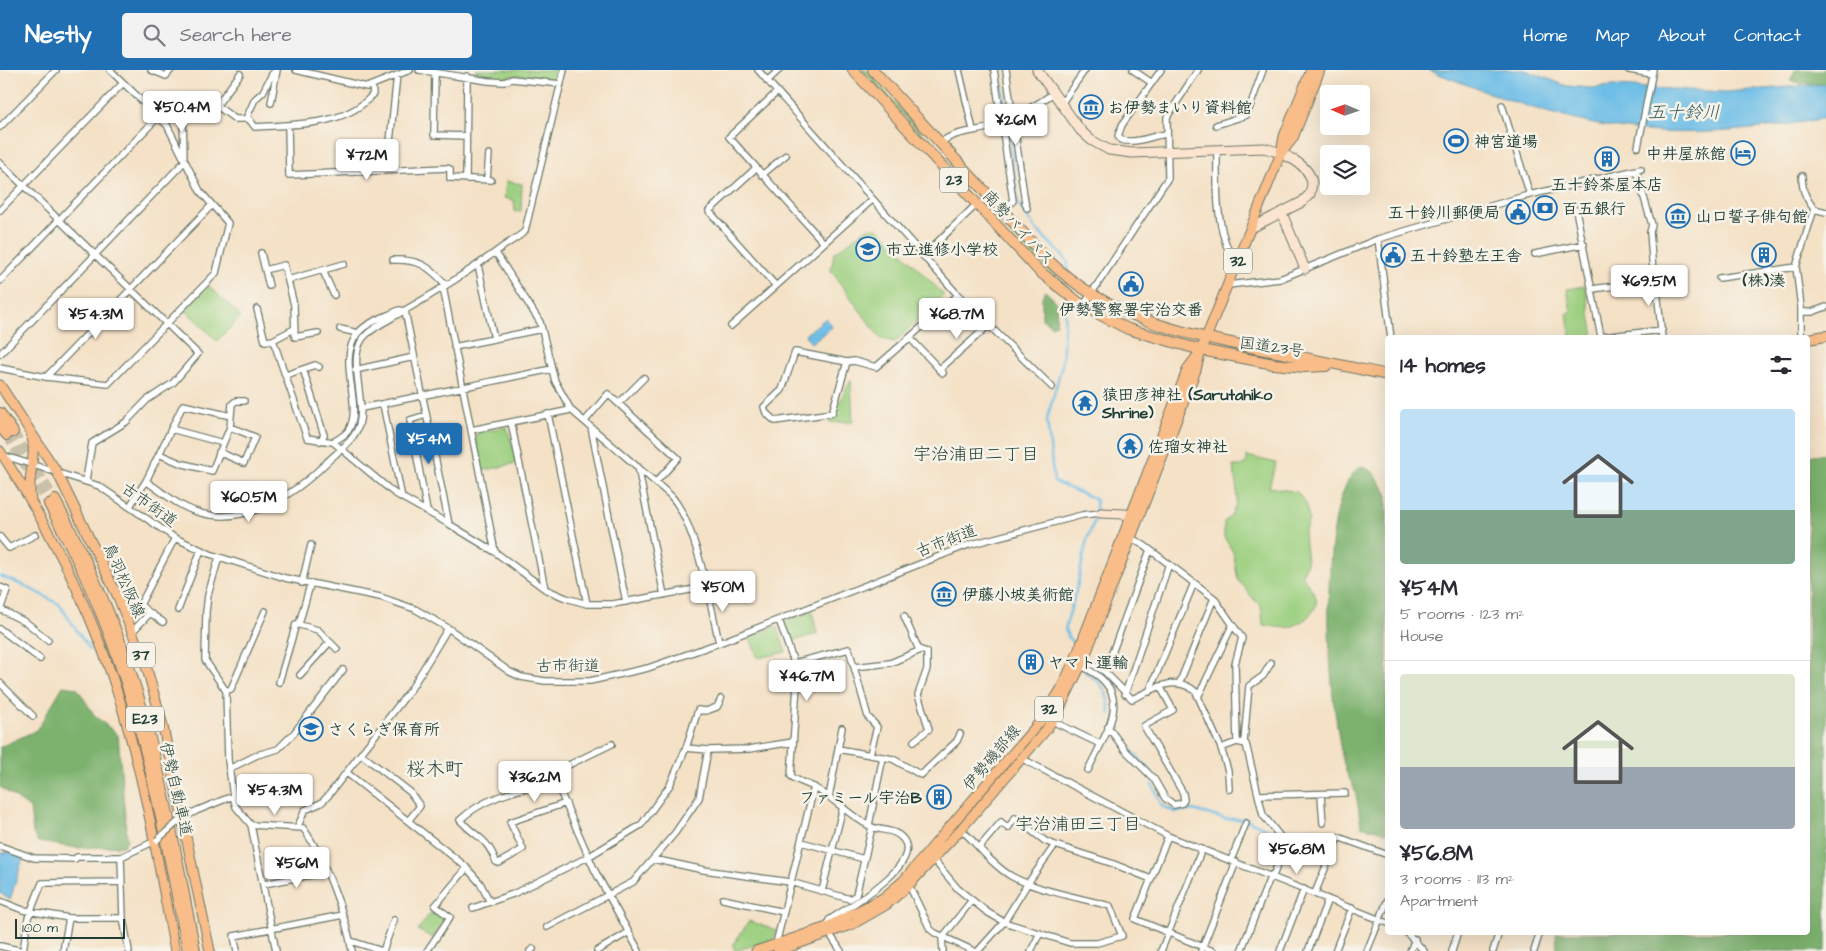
<!DOCTYPE html>
<html lang="en">
<head>
<meta charset="utf-8">
<style>
	body { margin:0; font-family:"Architects Daughter","Klee One",sans-serif; background:#f2f2f3; color:#2b2b33; height:100vh; display:flex; flex-direction:column; font-size:19px; white-space:nowrap }
	* { box-sizing:border-box; margin:0 }
	p { font-size:16px; color:#7c7c81 }
	.icon { flex:none; width:28px; height:28px; fill:none; stroke:currentColor; stroke-width:2; stroke-linecap:round; stroke-linejoin:round }
	.map { position:relative; flex:1; overflow:hidden }
	.drawer { position:absolute; left:1385px; top:265px; width:425px; height:600px; display:flex; flex-direction:column; background:#fff; border-radius:5px; box-shadow:0 5px 20px #0002 }
	.drawer>* { flex:none }
	.needle { width:32px; rotate:272deg }
	.tools { position:absolute; left:1320px; top:15px; display:grid; gap:10px }
	.tools a { display:grid; place-items:center; width:50px; height:50px; border-radius:5px; background:#fff; box-shadow:0 5px 20px #0002; font-size:25px }
	.scale { position:absolute; left:15px; bottom:12px; width:110px; box-sizing:border-box; padding-left:5px; border:2px solid #1f3d34; border-top:0; font-size:14px; line-height:18px; white-space:nowrap; color:#1f3d34; -webkit-text-stroke:4px #f7f3e8; paint-order:stroke }
	.price { position:absolute; translate:-50% -42px; padding:0 11px; border-radius:5px; background:#fff; color:#222; font-size:16px; line-height:32px; filter:drop-shadow(0 1px 2px #0008) }
	.price::after { content:''; position:absolute; left:50%; top:30px; width:15px; height:11px; margin-left:-8px; background:inherit; clip-path:polygon(0 0,100% 0,50% 100%) }
	.price.current { background:#1f6fb2; color:#fff }
	ul { padding:0; list-style:none }
	li { display:grid; align-content:center; gap:10px; height:265px; padding:0 15px }
	li+li { border-top:1px solid #e1e1e2 }
	li span { display:grid; place-items:center; height:155px; border-radius:5px; color:#555 }
	li>.icon { margin-inline-start:auto }
	span .icon { width:90px; height:90px; fill:#fffc; stroke-width:1 }
	li b { font-size:21px }
	h2 { display:flex; justify-content:space-between; align-items:center; height:60px; padding:0 15px; font-size:21px }
	header { display:flex; align-items:center; gap:30px; box-sizing:border-box; height:70px; padding:0 25px; background:#1f6fb2; color:#fff }
	header strong { font-size:24px }
	nav { display:flex; gap:28px; margin-inline-start:auto; font-size:18px }
	.search { width:350px; height:45px; background:#f2f2f3; display:flex; align-items:center; gap:12px; box-sizing:border-box; padding:0 18px; border-radius:5px; color:#7c7c81; font-size:19px }
	.map>svg:first-child { display:block }
	.green { fill:#9cd080; stroke:#5e865a }
	.forest { fill:#7db26e; stroke:#4e7851 }
	.water { fill:#6cbde7; stroke:#467d8e }
	.lines { fill:none; stroke-linecap:round; stroke-linejoin:round }
	.stream { stroke:#6cbde7; stroke-width:2.5 }
	.highway-tunnel { stroke:#c9c0a9; stroke-width:10; stroke-dasharray:10 5; stroke-linecap:butt }
	.street-casing { stroke:#6a7667; stroke-width:8 }
	.secondary-casing { stroke:#6a7667; stroke-width:11 }
	.primary-casing { stroke:#6a7667; stroke-width:11 }
	.highway-casing { stroke:#6a7667; stroke-width:12 }
	.street { stroke:#fff; stroke-width:5.5 }
	.secondary { stroke:#fce5d0; stroke-width:9 }
	.primary { stroke:#f8bd89; stroke-width:9 }
	.highway { stroke:#f8bd89; stroke-width:10 }
	.street-bridge-casing { stroke:#6a7667; stroke-width:8; stroke-linecap:butt }
	.street-bridge { stroke:#fff; stroke-width:5.5 }
	.labels { text-anchor:middle; stroke-width:5; stroke-linejoin:round; paint-order:stroke }
	.shield { fill:#f7f3e8; stroke:#60746a; stroke-width:1 }
	.shield-label { font-size:15px; font-weight:bold; fill:#1f3d34 }
	.poi-label { font-size:16px; font-weight:bold; fill:#1f3d34; stroke:#f7f3e8; text-anchor:start }
	.street-label { font-size:16px; fill:#1f3d34; stroke:#f7f3e8 }
	.water-label { font-size:18px; font-style:italic; fill:#325d61; stroke:#f7f3e8 }
	.neighbourhood-label { font-size:18px; fill:#1f3d34; stroke:#f7f3e8 }
	.quarter-label { font-size:19px; fill:#1f3d34; stroke:#f7f3e8 }
</style>
</head>
<body>
<header>
<strong>Nestly</strong>
<div class="search"><svg class="icon" aria-label="search" viewBox="0 0 24 24"><circle cx="10" cy="10" r="6"/><path d="M15 15l6 6"/></svg>Search here</div>
<nav><a>Home</a><a>Map</a><a>About</a><a>Contact</a></nav>
</header>
<div class="map">
<svg width="1826" height="881" viewBox="0 0 1826 881">
	<rect width="100%" height="100%" fill="#f7f3e8"/>
	<filter id="ink" filterUnits="userSpaceOnUse"><feTurbulence type="fractalNoise" baseFrequency=".02" numOctaves="2"/><feDisplacementMap in="SourceGraphic" scale="10" xChannelSelector="R" yChannelSelector="G"/><feConvolveMatrix kernelMatrix="1 2 1 2 8 2 1 2 1" color-interpolation-filters="sRGB"/></filter>
	<filter id="wash" filterUnits="userSpaceOnUse"><feTurbulence type="fractalNoise" baseFrequency=".0096" numOctaves="4" result="noise"/><feDisplacementMap in="SourceGraphic" scale="20" xChannelSelector="R" yChannelSelector="G"/><feGaussianBlur stdDeviation="1.12" result="paint"/><feColorMatrix in="noise" values="0 0 0 0 0 0 0 0 0 0 0 0 0 0 0 0 0 1.4 0 .05"/><feComposite in="paint" operator="in"/></filter>
	<g filter="url(#wash)">
		<rect width="100%" height="100%" fill="#f4e1c6"/>
		<!-- green -->
		<path class="green" d="M476,0H562L557,11L534,6H511L504,9L477,5Z
			M862,0H866L927,69H925Z
			M942,86H944L1046,196L1074,222L1045,199L1024,178Z
			M506,111L522,114L521,141L515,142L514,130L504,128Z
			M878,158L944,225L895,272L881,269L831,201L834,183L866,159Z
			M209,216L241,247L217,271L185,240Z
			M1585,216L1594,267H1571L1567,243L1571,242L1567,219Z
			M851,310L853,352H829Z
			M507,357L517,393L482,401L475,366L478,362Z
			M1247,386L1276,393L1269,417L1297,422L1306,434L1309,449L1304,463L1307,493L1302,504C1305,513 1313,518 1316,528C1319,542 1302,553 1290,557C1282,559 1271,556 1263,555L1261,535C1250,529 1248,518 1238,511L1233,482L1224,467V452C1242,437 1237,417 1233,396H1241L1247,392Z
			M812,541L817,564L789,572L784,553Z
			M777,556L786,582L758,588L749,566Z
			M436,841L444,846L445,850L433,868L418,860L431,842Z
			M749,851L776,860L774,869L735,881L733,875Z"/>
		<!-- forest -->
		<path class="forest" d="M1795,0H1826V14L1820,16L1790,11Z
			M1045,221L1057,232L1056,254L1052,256L1042,249V227Z
			M1826,383V881H1557L1556,863L1808,862V386Z
			M1362,396L1374,403L1387,423V763L1361,756C1359,744 1358,730 1354,718C1352,712 1348,707 1346,701C1340,683 1338,660 1335,641C1328,596 1318,419 1362,396Z
			M63,616L77,618L95,646L118,665L127,770L123,776L77,778L38,772L33,763L30,738L0,717V677L37,660Z"/>
		<!-- water -->
		<path class="water" d="M1428,0H1525L1567,16L1591,18L1614,16L1725,22L1826,14V48C1741,64 1650,71 1565,47C1518,35 1473,17 1428,0Z
			M826,248L832,257L811,273L805,265Z
			M6,781L23,788L10,830L0,823V782L5,784Z"/>
		<g class="lines">
			<!-- stream -->
			<path class="stream" d="M1000,0L1018,134L1035,158L1065,188L1068,192L1067,203
				M1066,226L1062,295L1047,349L1054,412L1093,428L1096,431V447L1087,469L1077,517L1065,559L1068,567L1075,575
				M0,506L23,515L59,534L90,580
				M1085,602C1105,615 1108,622 1110,645
				M1115,656L1131,680L1152,702
				M1152,714L1162,736L1175,742L1193,740L1225,749H1244L1266,758
				M1288,768C1302,775 1317,772 1331,770"/>
		</g>
	</g>
	<g filter="url(#ink)">
		<g class="lines">
			<!-- highway-tunnel -->
			<path class="highway-tunnel" d="M13,362L55,430
				M7,365L49,434"/>
			<!-- street casing -->
			<g class="street-casing">
				<path id="street" d="M151,0L166,6L171,0
					M296,0L367,17L410,0
					M419,0L488,11L504,12L512,9L561,14
					M758,0L958,225L1052,317
					M959,0L973,60
					M994,0L1013,131L1002,140
					M1006,0L1025,132L1027,138
					M1133,0L1152,13
					M1161,0L1122,55L1118,66L1121,70C1136,74 1151,66 1166,64
					M1629,0L1652,4
					M435,2L434,65L466,66
					M767,11L779,0
					M777,22L729,67L824,173
					M271,33L277,0
					M1061,34L1085,0
					M217,35L240,4
					M1502,35L1530,125
					M246,49L255,29L263,22L272,4L277,0
					M1216,55L1247,45L1263,0
					M288,56L289,105L447,98L450,99V108L491,110
					M0,57L56,0
					M940,73C957,59 980,63 999,54C1012,48 1043,32 1053,23
					M1638,77L1653,0
					M1217,79C1217,113 1215,152 1230,184L1239,188
					M0,93L198,284L173,313L147,330L126,352L92,373L86,410
					M756,98L709,141L776,216L872,130
					M387,100L397,5
					M1636,100L1652,155L1650,162L1654,216L1657,220L1662,268
					M762,105L786,85
					M1802,106C1802,121 1806,128 1814,139L1826,142
					M466,109L467,6
					M487,109L489,84
					M0,140L123,13
					M1576,140L1601,267L1662,260
					M1378,169L1391,268
					M261,183L269,216
					M496,183L540,252L555,311L571,340L669,424C695,448 711,536 719,573
					M1535,184L1584,174
					M923,186L977,134
					M393,190C419,189 429,196 446,215
					M478,195L494,269
					M265,200L284,195L294,235L295,267L318,263
					M323,201L334,225
					M1719,208L1796,197
					M288,210L344,194
					M0,211L159,46
					M1228,215L1280,209L1378,169L1525,126L1641,99
					M443,217L495,482
					M1592,219L1654,211
					M1083,236L1168,108L1167,47L1198,0
					M257,239L265,271L273,270L294,259
					M1801,242H1812L1826,237
					M731,256L776,216
					M340,259L358,263
					M910,268L943,303
					M1801,268V237L1796,197L1814,139
					M273,270L307,368L333,372L394,423L449,454L495,482L545,519L566,528L587,534H613L706,517
					M454,277L542,259
					M795,282L847,292L832,343L775,351L766,343L764,337L782,320Z
					M0,284L184,92L183,43L202,25L235,49H249L255,57C293,54 346,57 373,24L372,16
					M847,292L854,291L876,297L958,225
					M0,298L46,307L108,314L216,203L228,153L200,121L167,55L110,0
					M303,299L324,365L320,371
					M355,300L414,287
					M939,300L989,255
					M286,305L315,295L319,297
					M46,307L212,135
					M619,333L644,308
					M383,334L402,428
					M362,338L552,299
					M548,344L587,534
					M426,345L410,350L427,441
					M585,351L608,324L678,388L656,412
					M511,352L545,519
					M591,357L626,532
					M171,359L223,373
					M471,360L571,340
					M333,372C338,369 344,366 348,361C365,336 335,291 358,263C367,252 387,246 399,240L405,241L449,454
					M219,382L244,393L255,367L230,357
					M159,384L180,393L212,401L230,357L232,334L236,331H244
					M2,385L99,416L175,468L210,484L285,508L380,527L415,539L448,558L510,602L521,607L545,611H590L648,598L719,573L968,475L1082,445L1101,443
					M638,397L664,525
					M146,411C162,422 178,436 197,442C244,457 293,426 325,394C337,382 354,371 359,355C367,329 344,283 367,264C377,255 391,249 402,242C437,222 471,200 504,176C511,171 519,167 525,161L564,0
					M130,436L146,411L183,335L231,346
					M0,467L9,478L35,465
					M1131,468L1145,476L1214,528L1242,568L1235,594L1237,672
					M219,487L208,525L206,542L205,590L226,621L228,690L233,726L236,737L251,755L276,881
					M302,513L311,475
					M0,517L7,520L0,540
					M0,539L27,553L48,570
					M178,540L201,480
					M150,543L163,552
					M904,546L919,580
					M779,550L794,593L797,615L791,706C798,712 807,713 815,718C833,727 854,750 872,757C882,761 895,759 903,769C924,795 845,839 829,850L827,857
					M299,554L310,515
					M0,559L40,589
					M132,562L150,543L140,535L175,468
					M1084,589L1105,602L1132,629C1153,620 1176,603 1196,622L1221,678L1237,672L1246,674L1263,745L1286,774L1273,806
					M794,593L849,579L854,597L890,593L921,580L927,582V599L918,625L929,659L914,671
					M1081,596C1138,621 1107,660 1088,700
					M854,597L868,647
					M1105,602L1150,480
					M300,605L330,572
					M279,612L296,554L318,560L337,579
					M0,613L33,646
					M1179,614L1214,528
					M226,621L231,619L265,541
					M1149,622L1194,513
					M1125,624L1169,494
					M1198,627L1233,554
					M870,649L877,657L870,684
					M1052,651L1100,674
					M1108,657L1125,680L1154,709L1165,728L1174,735L1182,733L1184,730L1183,723L1144,656L1173,640L1160,616
					M1244,672L1249,616L1263,606L1271,593
					M612,674L552,703L595,801L639,881
					M686,678L698,640L706,641L717,637L721,629
					M1221,678L1228,701L1229,719
					M838,679L842,658
					M361,684L410,722L420,736L408,751L465,796L480,813L490,832L513,824L588,787L641,755L670,715L686,678L708,680L749,679L793,672
					M1021,688L1168,766L1388,853
					M229,699L257,685L278,679L294,663L343,600
					M347,703L408,751
					M555,710C523,719 485,726 460,750C476,768 487,767 496,792L499,793L523,779L510,752L566,733
					M1259,725L1345,723
					M1321,725L1323,753
					M829,727L838,679L893,689L921,705L957,671L960,664
					M180,750L196,741L233,726
					M251,755L303,758C324,787 346,846 352,881
					M869,755L883,687
					M298,756L305,740L321,733L328,726L411,619L448,558
					M1168,766L1135,849L1213,881
					M801,772L864,789
					M0,776L34,788L75,789L77,787H121L155,771
					M979,778L1001,752L1008,758L1015,748L1045,771L1055,775L1111,793L1151,809
					M121,787L123,848L129,881
					M653,789L704,800L790,812L850,829L856,825L872,757
					M933,789L958,819L987,842L1004,852L1070,873H1097L1122,866L1110,836C1082,828 1035,820 1011,806C991,794 977,774 961,759
					M1231,790L1246,753
					M264,814L326,802
					M909,815L930,859L935,863L974,881
					M822,821L843,737
					M1315,823L1338,767L1388,785
					M723,829L784,842
					M0,831L23,840L69,848L63,881
					M473,838L490,832
					M69,848H123
					M547,857L633,812L675,763L699,728L708,680
					M1406,862L1424,881
					M829,863L841,881
					M351,871L382,881
					M776,874L814,717
					M0,876L23,881
					M23,881L28,848L42,813L121,812
					M237,881L234,866L343,845
					M383,881L394,850
					M427,881L450,847L435,836L466,799
					M530,881L533,879
					M597,881L629,862
					M943,881L942,868L972,830
					M978,881L1004,852L1028,813L1055,775
					M1031,881L1040,863
					M1161,881L1202,779
					M1201,881L1236,792
					M1241,881L1271,805
					M1280,881L1304,819
					M1308,881L1328,829
					M1335,881L1352,838
					M1367,881L1388,829
					M1410,881L1415,869
					M1452,881L1458,862
					M1493,881L1499,862
					M1534,881L1540,862"/>
			</g>
			<!-- secondary casing -->
			<g class="secondary-casing">
				<path id="secondary" d="M1037,0L1081,61L1091,70L1109,80L1132,83L1264,78C1281,82 1311,94 1312,114L1310,124L1302,132L1251,158
					M1282,143L1305,199
					M1101,443L1124,444L1138,447"/>
			</g>
			<!-- primary casing -->
			<g class="primary-casing">
				<path id="primary" d="M1283,81L1293,68L1320,0
					M0,315L57,402L118,527L147,599L162,652L210,881
					M0,381C56,467 103,564 129,662C149,734 161,808 175,881
					M31,430C26,408 38,385 31,364
					M756,881L827,857L883,828L903,811L1044,647L1061,619L1076,587L1188,298L1197,286
					M778,881L853,854L886,835L909,815L961,759L1046,660L1058,642L1084,589L1196,300L1201,280L1281,83L1284,66L1311,0"/>
			</g>
			<!-- highway casing -->
			<g class="highway-casing">
				<path id="highway" d="M853,0L1039,201L1083,236L1128,259L1201,280L1274,294L1305,297L1326,296
					M873,0L1049,191C1110,249 1181,263 1260,279C1303,287 1345,296 1388,305
					M1808,269L1826,266
					M0,343L13,362
					M0,356L7,365
					M55,430C88,492 117,555 137,622C163,707 178,794 195,881
					M49,434C75,483 99,533 117,586C151,682 168,782 188,881"/>
			</g>
			<!-- street -->
			<use href="#street" class="street"/>
			<!-- secondary -->
			<use href="#secondary" class="secondary"/>
			<!-- primary -->
			<use href="#primary" class="primary"/>
			<!-- highway -->
			<use href="#highway" class="highway"/>
			<!-- street-bridge casing -->
			<g class="street-bridge-casing">
				<path id="street-bridge" d="M157,770L180,750"/>
			</g>
			<!-- street-bridge -->
			<use href="#street-bridge" class="street-bridge"/>
		</g>
	</g>
	<!-- icons -->
	<defs>
		<g id="museum-ring" transform="scale(1.25)"><circle r="9.5" fill="#f7f3e8" stroke="#1f6fb2" stroke-width="1.5"/><path d="M0-6L6-3V-2H-6V-3ZM-5-1h2V3h-2ZM-1-1h2V3h-2ZM3-1h2V3H3ZM-6 4H6V6H-6Z" fill="#1f6fb2"/></g>
		<g id="stadium-ring" transform="scale(1.25)"><circle r="9.5" fill="#f7f3e8" stroke="#1f6fb2" stroke-width="1.5"/><path d="M0-5a6.5 5 0 1 0 0 10a6.5 5 0 1 0 0-10ZM-3.5-1.8h7v3.6h-7Z" fill="#1f6fb2"/></g>
		<g id="hotel-ring" transform="scale(1.25)"><circle r="9.5" fill="#f7f3e8" stroke="#1f6fb2" stroke-width="1.5"/><path d="M-6-4.5h1.5V1H6V5H4.5V3h-9V5H-6ZM-4 0a1.8 1.8 0 1 1 3.6 0ZM.5 0V-2.5h3Q6-2.5 6 0Z" fill="#1f6fb2"/></g>
		<g id="building-ring" transform="scale(1.25)"><circle r="9.5" fill="#f7f3e8" stroke="#1f6fb2" stroke-width="1.5"/><path d="M-4-6H4V6H1V3H-1V6H-4ZM-2.5-4.3h1.7v1.8h-1.7ZM.8-4.3h1.7v1.8H.8ZM-2.5-1h1.7V.8h-1.7ZM.8-1h1.7V.8H.8Z" fill="#1f6fb2"/></g>
		<g id="bank-ring" transform="scale(1.25)"><circle r="9.5" fill="#f7f3e8" stroke="#1f6fb2" stroke-width="1.5"/><path d="M-6-4H6V4H-6ZM0-2.3a2.3 2.3 0 1 0 0 4.6a2.3 2.3 0 1 0 0-4.6Z" fill="#1f6fb2"/></g>
		<g id="civic-ring" transform="scale(1.25)"><circle r="9.5" fill="#f7f3e8" stroke="#1f6fb2" stroke-width="1.5"/><path d="M-.6-6.5H3V-4.5H.6V-3L4-1V1h2V6H-6V1h2V-1L-.6-3ZM-1.2 2.5V6h2.4V2.5Z" fill="#1f6fb2"/></g>
		<g id="school-ring" transform="scale(1.25)"><circle r="9.5" fill="#f7f3e8" stroke="#1f6fb2" stroke-width="1.5"/><path d="M0-5L7-2L0 1L-7-2ZM-4 1L0 2.5L4 1V4Q0 6-4 4Z" fill="#1f6fb2"/></g>
		<g id="temple-ring" transform="scale(1.25)"><circle r="9.5" fill="#f7f3e8" stroke="#1f6fb2" stroke-width="1.5"/><path d="M0-6L5-2H3V0L6.5 2.5H4V6H1.5V3h-3V6H-4V2.5H-6.5L-3 0V-2H-5Z" fill="#1f6fb2"/></g>
	</defs>
	<g fill-rule="evenodd">
		<use href="#museum-ring" x="1091" y="37"/>
		<use href="#stadium-ring" x="1456" y="71"/>
		<use href="#hotel-ring" x="1743" y="83"/>
		<use href="#building-ring" x="1607" y="89"/>
		<use href="#bank-ring" x="1545" y="138"/>
		<use href="#civic-ring" x="1518" y="142"/>
		<use href="#museum-ring" x="1678" y="146"/>
		<use href="#school-ring" x="868" y="179"/>
		<use href="#civic-ring" x="1393" y="185"/>
		<use href="#building-ring" x="1764" y="185"/>
		<use href="#civic-ring" x="1131" y="214"/>
		<use href="#temple-ring" x="1085" y="333"/>
		<use href="#temple-ring" x="1130" y="376"/>
		<use href="#museum-ring" x="944" y="524"/>
		<use href="#building-ring" x="1031" y="592"/>
		<use href="#school-ring" x="311" y="659"/>
		<use href="#building-ring" x="939" y="727"/>
	</g>
	<g class="labels">
		<!-- shield labels -->
		<g class="shield">
			<rect x="940" y="97.5" width="28" height="25" rx="4"/>
			<rect x="1224" y="178.5" width="28" height="25" rx="4"/>
			<rect x="127" y="572.5" width="28" height="25" rx="4"/>
			<rect x="1035" y="626.5" width="28" height="25" rx="4"/>
			<rect x="126" y="636.5" width="38" height="25" rx="4"/>
		</g>
		<g class="shield-label">
			<text x="954" y="115">23</text>
			<text x="1238" y="196">32</text>
			<text x="141" y="590">37</text>
			<text x="1049" y="644">32</text>
			<text x="145" y="654">E23</text>
		</g>
		<!-- poi labels -->
		<g class="poi-label">
			<text x="1108" y="43">お伊勢まいり資料館</text>
			<text x="1474" y="77">神宮道場</text>
			<text x="1726" y="89" text-anchor="end">中井屋旅館</text>
			<text x="1607" y="120" text-anchor="middle">五十鈴茶屋本店</text>
			<text x="1562" y="144">百五銀行</text>
			<text x="1500" y="148" text-anchor="end">五十鈴川郵便局</text>
			<text x="1696" y="152">山口誓子俳句館</text>
			<text x="886" y="185">市立進修小学校</text>
			<text x="1410" y="191">五十鈴塾左王舎</text>
			<text x="1764" y="216" text-anchor="middle">(株)湊</text>
			<text x="1131" y="245" text-anchor="middle">伊勢警察署宇治交番</text>
			<text x="1102" y="330">猿田彦神社 (Sarutahiko<tspan x="1102" dy="18">Shrine)</tspan></text>
			<text x="1148" y="382">佐瑠女神社</text>
			<text x="962" y="530">伊藤小坡美術館</text>
			<text x="1048" y="598">ヤマト運輸</text>
			<text x="328" y="665">さくらぎ保育所</text>
			<text x="922" y="733" text-anchor="end">ファミール宇治B</text>
		</g>
		<!-- street labels -->
		<g class="street-label">
			<text transform="translate(1019 157) rotate(47)" y="6">南勢バイパス</text>
			<text transform="translate(1272 276) rotate(8)" y="6">国道23号</text>
			<text transform="translate(150 434) rotate(36)" y="6">古市街道</text>
			<text transform="translate(946 470) rotate(-21)" y="6">古市街道</text>
			<text transform="translate(125 510) rotate(66)" y="6">鳥羽松阪線</text>
			<text x="568" y="601">古市街道</text>
			<text transform="translate(991 687) rotate(-50)" y="6">伊勢磯部線</text>
			<text transform="translate(177 719) rotate(77)" y="6">伊勢自動車道</text>
		</g>
		<!-- water labels -->
		<g class="water-label">
			<text x="1684" y="48">五十鈴川</text>
		</g>
		<!-- neighbourhood labels -->
		<g class="neighbourhood-label">
			<text x="976" y="390">宇治浦田二丁目</text>
			<text x="1078" y="760">宇治浦田三丁目</text>
		</g>
		<!-- quarter labels -->
		<g class="quarter-label">
			<text x="435" y="705">桜木町</text>
		</g>
	</g>
</svg>
<div class="tools">
<a><svg class="needle" viewBox="-14 -14 28 28"><path d="M0-13l5 13h-10z" fill="#e53935"/><path d="M0 13l5-13h-10z" fill="#7c7c81"/></svg></a>
<a><svg class="icon" aria-label="layers" viewBox="0 0 24 24"><path d="M12 4l9 5-9 5-9-5zM3 14l9 5 9-5"/></svg></a>
</div>
<div class="scale">100 m</div>
<b class="price" style="left:182px;top:63px">¥50.4M</b>
<b class="price" style="left:1016px;top:76px">¥26M</b>
<b class="price" style="left:367px;top:111px">¥72M</b>
<b class="price" style="left:1649px;top:237px">¥69.5M</b>
<b class="price" style="left:96px;top:270px">¥54.3M</b>
<b class="price" style="left:957px;top:270px">¥68.7M</b>
<b class="price current" style="left:429px;top:395px">¥54M</b>
<b class="price" style="left:249px;top:453px">¥60.5M</b>
<b class="price" style="left:723px;top:543px">¥50M</b>
<b class="price" style="left:807px;top:632px">¥46.7M</b>
<b class="price" style="left:535px;top:733px">¥36.2M</b>
<b class="price" style="left:275px;top:746px">¥54.3M</b>
<b class="price" style="left:1297px;top:805px">¥56.8M</b>
<b class="price" style="left:297px;top:819px">¥56M</b>
<section class="drawer">
<h2>14 homes<svg class="icon" aria-label="filters" viewBox="0 0 24 24"><path d="M4 7h16M4 17h16"/><circle cx="9" cy="7" r="2"/><circle cx="15" cy="17" r="2"/></svg></h2>
<ul>
<li><span style="background:linear-gradient(#bfe0f5 65%,#7fa58c 0)"><svg class="icon" aria-label="home" viewBox="0 0 24 24"><path d="M3 11l9-7 9 7M6 9v11h12V9"/></svg></span><div><b>¥54M</b><p>5 rooms · 123 m²</p><p>House</p></div></li>
<li><span style="background:linear-gradient(#dfe7d0 60%,#9aa5b1 0)"><svg class="icon" aria-label="home" viewBox="0 0 24 24"><path d="M3 11l9-7 9 7M6 9v11h12V9"/></svg></span><div><b>¥56.8M</b><p>3 rooms · 113 m²</p><p>Apartment</p></div></li>
</ul>
</section>
</div>
</body>
</html>
